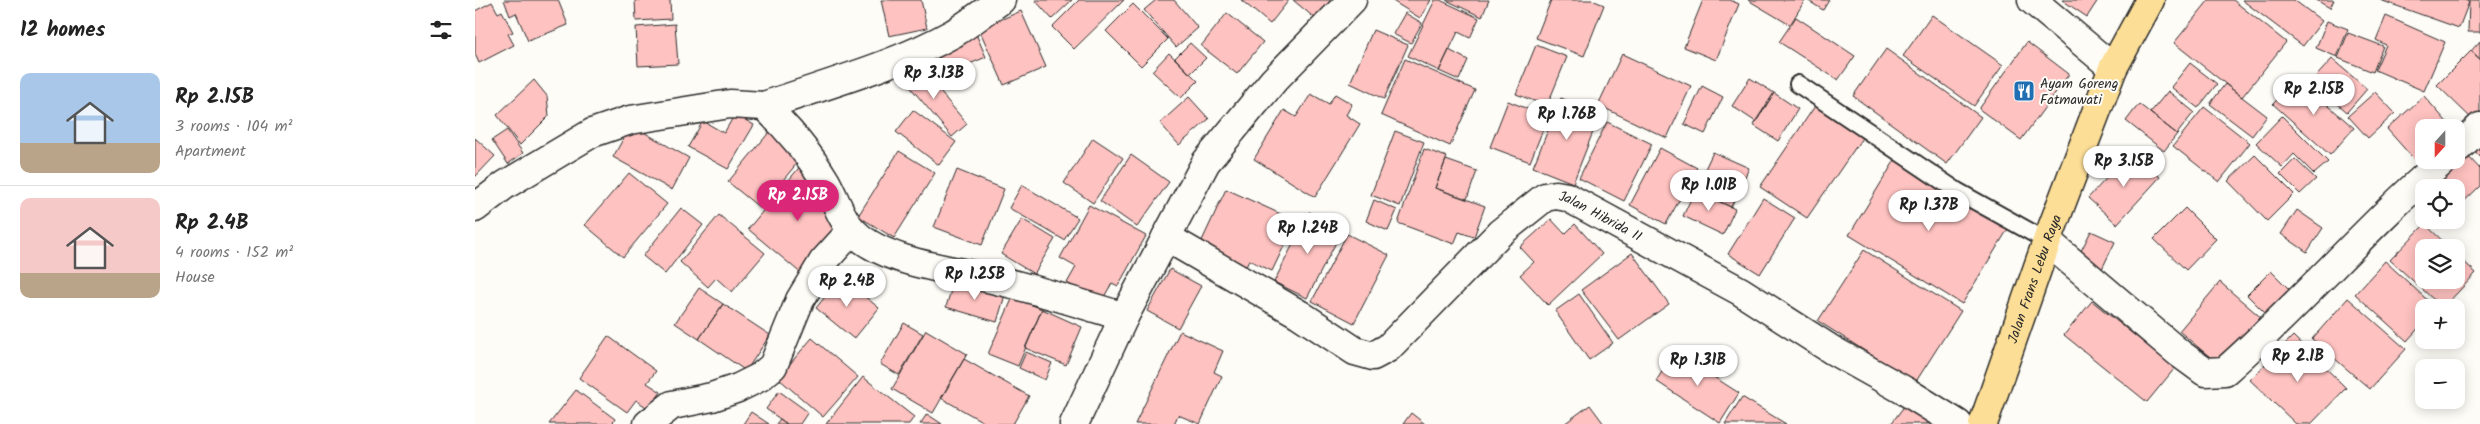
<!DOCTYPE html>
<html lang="en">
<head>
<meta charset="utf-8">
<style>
	body { margin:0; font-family:Kalam,sans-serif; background:#f2f2f2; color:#222; height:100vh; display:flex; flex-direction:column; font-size:19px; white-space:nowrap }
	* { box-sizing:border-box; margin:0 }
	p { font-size:16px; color:#767676 }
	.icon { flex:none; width:28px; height:28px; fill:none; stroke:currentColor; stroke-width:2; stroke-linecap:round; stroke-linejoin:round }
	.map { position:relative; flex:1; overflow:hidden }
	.side { display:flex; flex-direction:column; background:#fff; width:475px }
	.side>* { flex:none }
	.needle { width:32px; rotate:201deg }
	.tools { position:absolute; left:1940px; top:119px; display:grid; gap:10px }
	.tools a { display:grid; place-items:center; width:50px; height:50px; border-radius:10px; background:#fff; box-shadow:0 2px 12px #0003; font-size:25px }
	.price { position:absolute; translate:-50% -42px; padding:0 11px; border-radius:18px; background:#fff; color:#222; font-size:16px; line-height:32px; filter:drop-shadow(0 1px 2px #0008) }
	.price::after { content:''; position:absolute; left:50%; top:30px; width:15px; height:11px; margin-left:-8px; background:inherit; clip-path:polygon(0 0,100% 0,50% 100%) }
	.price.current { background:#db2777; color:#fff }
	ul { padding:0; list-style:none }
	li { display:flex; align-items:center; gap:15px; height:125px; padding:0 20px }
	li+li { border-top:1px solid #e0e0e0 }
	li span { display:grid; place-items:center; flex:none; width:140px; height:100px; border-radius:10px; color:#555 }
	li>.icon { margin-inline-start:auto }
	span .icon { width:60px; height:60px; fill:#fffc; stroke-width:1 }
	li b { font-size:21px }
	h2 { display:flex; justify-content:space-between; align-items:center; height:60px; padding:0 20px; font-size:21px }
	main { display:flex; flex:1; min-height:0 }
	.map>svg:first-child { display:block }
	.building { fill:#fec2c0; stroke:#2b2b2b }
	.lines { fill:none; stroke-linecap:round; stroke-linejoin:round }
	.service-casing { stroke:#2b2b2b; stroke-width:20 }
	.minor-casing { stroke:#2b2b2b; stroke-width:31 }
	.primary-casing { stroke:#2b2b2b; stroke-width:31 }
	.service { stroke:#fdfcf7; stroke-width:16 }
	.minor { stroke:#fdfcf7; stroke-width:28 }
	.primary { stroke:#fcde96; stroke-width:28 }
	.labels { text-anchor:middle; stroke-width:4; stroke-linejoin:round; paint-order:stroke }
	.poi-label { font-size:14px; fill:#2b2b2b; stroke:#fdfcf7; text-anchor:start }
	.street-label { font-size:14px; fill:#2b2b2b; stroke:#fdfcf7 }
</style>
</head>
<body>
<main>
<section class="side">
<h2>12 homes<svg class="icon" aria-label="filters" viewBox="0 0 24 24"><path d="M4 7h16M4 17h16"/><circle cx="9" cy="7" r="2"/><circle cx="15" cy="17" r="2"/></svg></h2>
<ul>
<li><span style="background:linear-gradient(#a9c7e8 70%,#b9a48a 0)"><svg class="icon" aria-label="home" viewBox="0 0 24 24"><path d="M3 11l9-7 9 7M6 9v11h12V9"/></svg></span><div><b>Rp 2.15B</b><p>3 rooms · 104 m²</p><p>Apartment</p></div></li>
<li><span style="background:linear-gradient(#f6c9c9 75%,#b9a48a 0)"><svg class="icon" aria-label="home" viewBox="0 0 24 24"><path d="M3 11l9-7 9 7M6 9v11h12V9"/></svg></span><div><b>Rp 2.4B</b><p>4 rooms · 152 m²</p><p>House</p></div></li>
</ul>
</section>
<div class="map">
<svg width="2005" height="424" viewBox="0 0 2005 424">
	<rect width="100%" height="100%" fill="#fdfcf7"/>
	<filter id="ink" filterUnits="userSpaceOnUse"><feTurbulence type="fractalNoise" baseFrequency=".02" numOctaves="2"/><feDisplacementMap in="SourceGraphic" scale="10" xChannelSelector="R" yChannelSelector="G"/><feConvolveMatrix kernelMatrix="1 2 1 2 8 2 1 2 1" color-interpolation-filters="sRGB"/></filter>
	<g filter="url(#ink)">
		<!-- building -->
		<path class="building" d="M29,0H83L93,25L53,41L41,13L35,16Z
			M160,0H195L196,19L161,21Z
			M406,0H446L452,28L414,36Z
			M560,0H597L577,19Z
			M604,0H649L599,49L577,27Z
			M681,0H699L723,28L701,47L669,10Z
			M766,0H814L795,24Z
			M818,0H858L842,20Z
			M916,0H956L945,18Z
			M960,0H965L1004,18L995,38L983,32L964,71L933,56Z
			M971,0H1014L1007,17Z
			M1076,0H1117L1129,5L1109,56L1061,38Z
			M1228,0H1255L1264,4L1241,60L1209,47Z
			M1273,0H1330L1315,25Z
			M1332,0H1354L1348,10Z
			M1587,0H1623L1612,17Z
			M1734,0H1758L1811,42L1767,97L1699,43Z
			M1767,0H1819L1847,21L1828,46Z
			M1841,0H1859L1855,8Z
			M1905,0H1989L1994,2L1984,28Z
			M1994,0H2005V32H1993Z
			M17,2L23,13L27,11L38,32L33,34L39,45L4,63L0,54V11Z
			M658,4L693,39L666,66L631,31Z
			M546,11L571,67L529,85L504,29Z
			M752,13L788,42L762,74L726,46Z
			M930,13L947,23L936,43L918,34Z
			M1457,15L1528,65L1499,106L1428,56Z
			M1911,16L1970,42L1949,91L1900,70L1911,45L1901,40Z
			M1321,17L1380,56L1363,80L1304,42Z
			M1852,21L1873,29L1862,57L1841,48Z
			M200,24L203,64L163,66L161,27Z
			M898,30L933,45L909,99L875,83Z
			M1873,33L1908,46L1898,72L1863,58Z
			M501,34L511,57L471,74L461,51Z
			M2005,41V59L1996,51Z
			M1552,42L1594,74L1546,140L1504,109Z
			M715,43L731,58L715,74L700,58Z
			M1061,45L1092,57L1072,106L1041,94Z
			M1411,49L1506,117L1472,164L1378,96Z
			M974,50L993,60L984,80L964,71Z
			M1996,51L2005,59V112L1998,120L1962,85Z
			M694,53L723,81L706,98L677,71Z
			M1147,54L1216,86L1192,138L1123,105Z
			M930,59L1000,90L975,146L906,115Z
			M1857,59L1892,89L1872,112L1837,81Z
			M441,63L492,124L477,137L426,76Z
			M1715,63L1742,84L1723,108L1696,87Z
			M1275,78L1299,93L1281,122L1257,106Z
			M1822,78L1879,128L1855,155L1798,104Z
			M59,80L72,96L74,116L45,145L22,115Z
			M1750,84L1792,116L1777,136L1735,104Z
			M1227,86L1248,97L1230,134L1209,124Z
			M1693,91L1719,112L1702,134L1675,113Z
			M1900,92L1920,113L1893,138L1873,116Z
			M1299,93L1323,109L1303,141L1278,125Z
			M836,94L854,104L860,94L877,104L871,115L885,124L840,197L779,159L809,110L821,117Z
			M1949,96L1977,128H1949V160L1945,166L1912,129Z
			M714,97L734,119L704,145L685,123Z
			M1086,98L1125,114L1098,183L1058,167Z
			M1033,101L1073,117L1055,162L1015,147Z
			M1664,104L1702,134L1689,151L1651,121Z
			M1340,106L1387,138L1332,218L1285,187Z
			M1729,107L1775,143L1744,182L1698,146Z
			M438,110L481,142L464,165L421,132Z
			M260,114L279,125L253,169L213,147L228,121L249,133Z
			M1807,116L1853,162L1839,174L1819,154L1807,167L1781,143Z
			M1132,122L1177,144L1149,201L1104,178Z
			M156,125L214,158L197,190L138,157Z
			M32,130L48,153L33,164L17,140Z
			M296,130L328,156L285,208L253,182Z
			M920,131L949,142L925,206L896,195Z
			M0,138L20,156L0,177Z
			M618,138L648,158L618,203L589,183Z
			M2005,143V157L1998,149Z
			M1185,148L1222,168L1191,224L1155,205Z
			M949,149L972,157L960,188L1010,206L999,237L984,232L979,244L923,223Z
			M424,151L460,173L419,238L383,216Z
			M1657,151L1685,177L1642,224L1613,198Z
			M1238,152L1274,168L1256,207L1220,190Z
			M656,155L694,182L662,227L625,201Z
			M1780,155L1819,194L1792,221L1753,181Z
			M1992,155L2005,169V186L1981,209V188H1957Z
			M1820,159L1841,179L1825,194L1805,174Z
			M971,160L1002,171L992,199L960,188Z
			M1420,160L1533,229L1487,304L1374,235Z
			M328,163L367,227L328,275L273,229Z
			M482,170L529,189L507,245L459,227Z
			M154,173L192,204L148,257L110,225Z
			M547,185L603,218L589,240L534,208Z
			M751,189L821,221L797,271L774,260L771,267L725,245Z
			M1220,190L1260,209L1248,235L1208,216Z
			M1288,198L1320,218L1285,274L1253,254Z
			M899,200L922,210L913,231L891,221Z
			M614,205L671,236L643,286L637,283L626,302L592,283L601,267L585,258Z
			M206,208L228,225L190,274L168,256Z
			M1710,208L1741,239L1711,270L1679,239Z
			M1822,210L1848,228L1832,252L1806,234Z
			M834,212L868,229L832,298L799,282Z
			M244,215L290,253L257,292L241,278L233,287L205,262Z
			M547,219L580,239L559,274L526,254Z
			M1076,219L1090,234L1100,224L1127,254L1073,305L1045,275L1059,262L1045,247Z
			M1950,224L1975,248H1949V280H1981V254L2001,273L1968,308L1915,260Z
			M1616,231L1640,242L1624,275L1600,263Z
			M872,234L914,255L879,323L837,301Z
			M1389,250L1486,311L1440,383L1343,321Z
			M1157,253L1194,304L1144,340L1106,290Z
			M1910,261L1961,308H1949V322L1932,341L1880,294Z
			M695,269L726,286L703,328L672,311Z
			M1796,271L1819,294L1795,318L1772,295Z
			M366,277L404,308L379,339L341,308Z
			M479,280L530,295L522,322L471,307Z
			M1745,282L1790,321L1749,369L1704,331Z
			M224,288L248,304L224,339L200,323Z
			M1104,294L1138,343L1114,360L1080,311Z
			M538,297L567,309L543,366L513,354Z
			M1873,298L1931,349L1895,389L1837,339Z
			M1617,301L1700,368L1672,402L1589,335Z
			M248,304L295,335L271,371L224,339Z
			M567,309L607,327L591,365L550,348Z
			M429,323L448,334L424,375L405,364Z
			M451,330L492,354L458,413L417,389Z
			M705,331L748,351L739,372L747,376L725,424L703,415L699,424H660Z
			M133,336L181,371L172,383L186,392L174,409L161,400L152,412L104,378Z
			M1818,336L1871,388L1836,424H1821L1775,380Z
			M337,338L383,377L348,417L303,378Z
			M551,352L577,363L570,380L544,368Z
			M1200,352L1264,393L1245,423L1181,381Z
			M489,359L554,396L538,424H512L466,398Z
			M388,377L439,417L434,424H351Z
			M101,390L140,419L137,424H74Z
			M304,391L333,412L325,424H312L291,409Z
			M1267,397L1311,424H1250Z
			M1115,405L1129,424H1089Z
			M1430,405L1458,424H1416Z
			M276,412L294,424H268Z
			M936,413L950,424H928Z
			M452,414L467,424H445Z
			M305,419L312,424H301Z"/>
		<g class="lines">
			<!-- service casing -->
			<g class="service-casing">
				<path id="service" d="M1323,84L1482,191L1572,241"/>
			</g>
			<!-- minor casing -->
			<g class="minor-casing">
				<g id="minor">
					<path d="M1557,0L1638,68"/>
					<path d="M289,106C352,84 420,66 479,33C495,23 510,11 526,0"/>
					<path d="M1981,150L2005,127"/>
					<path d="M0,208L30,185L117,133L155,120L255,104L289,106C313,128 334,154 351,182C360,198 366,220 379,232C409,263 480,270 521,280C564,290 607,304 649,317"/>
					<path id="s1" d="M691,237L824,314L880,351L898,356L913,348L1025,233L1070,197L1081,195L1092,197L1265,291L1357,350L1432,392L1483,424"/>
					<path d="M1572,241L1704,353L1730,372L1750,371C1826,304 1892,226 1969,160"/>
					<path d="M173,424L197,405L237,397L263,388L285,377L298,366L325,300L348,262L377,230"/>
					<path d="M599,424L649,317L731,162L799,80L877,0"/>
				</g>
			</g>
			<!-- primary casing -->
			<g class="primary-casing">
				<g id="primary">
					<path id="s2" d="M1508,424L1572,241L1638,68L1675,0"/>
				</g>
			</g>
			<!-- service -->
			<use href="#service" class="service"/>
			<!-- minor -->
			<use href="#minor" class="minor"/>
			<!-- primary -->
			<use href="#primary" class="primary"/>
		</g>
	</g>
	<!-- icons -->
	<defs>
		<g id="restaurant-square" transform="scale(1.125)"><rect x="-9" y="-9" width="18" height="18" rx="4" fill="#1f6fb2" stroke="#fdfcf7"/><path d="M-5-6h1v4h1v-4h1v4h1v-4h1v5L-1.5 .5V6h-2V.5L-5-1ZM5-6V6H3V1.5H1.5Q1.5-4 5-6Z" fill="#fff"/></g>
	</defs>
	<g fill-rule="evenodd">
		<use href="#restaurant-square" x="1549" y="91"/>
	</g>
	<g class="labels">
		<!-- poi labels -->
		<g class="poi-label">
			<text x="1565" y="88">Ayam Goreng<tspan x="1565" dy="16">Fatmawati</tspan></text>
		</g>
		<!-- street labels -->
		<g class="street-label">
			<text dy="5" stroke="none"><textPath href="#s1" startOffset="535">Jalan Hibrida II</textPath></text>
			<text dy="5" stroke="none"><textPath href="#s2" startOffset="154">Jalan Frans Lebu Raya</textPath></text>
		</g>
	</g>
</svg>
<div class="tools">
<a><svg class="needle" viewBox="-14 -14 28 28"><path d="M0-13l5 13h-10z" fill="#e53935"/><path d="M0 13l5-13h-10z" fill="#767676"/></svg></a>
<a><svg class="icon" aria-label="locate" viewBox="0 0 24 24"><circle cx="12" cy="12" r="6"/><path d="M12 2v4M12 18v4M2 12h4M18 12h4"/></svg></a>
<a><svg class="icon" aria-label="layers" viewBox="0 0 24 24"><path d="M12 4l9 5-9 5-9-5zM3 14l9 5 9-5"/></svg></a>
<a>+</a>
<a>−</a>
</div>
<b class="price" style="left:459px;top:100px">Rp 3.13B</b>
<b class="price" style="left:1839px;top:116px">Rp 2.15B</b>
<b class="price" style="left:1092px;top:141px">Rp 1.76B</b>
<b class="price" style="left:1649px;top:188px">Rp 3.15B</b>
<b class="price" style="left:1234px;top:212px">Rp 1.01B</b>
<b class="price current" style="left:323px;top:222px">Rp 2.15B</b>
<b class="price" style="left:1454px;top:232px">Rp 1.37B</b>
<b class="price" style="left:833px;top:255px">Rp 1.24B</b>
<b class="price" style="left:500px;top:301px">Rp 1.25B</b>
<b class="price" style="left:372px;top:308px">Rp 2.4B</b>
<b class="price" style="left:1823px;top:383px">Rp 2.1B</b>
<b class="price" style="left:1223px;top:387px">Rp 1.31B</b>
</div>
</main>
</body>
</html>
